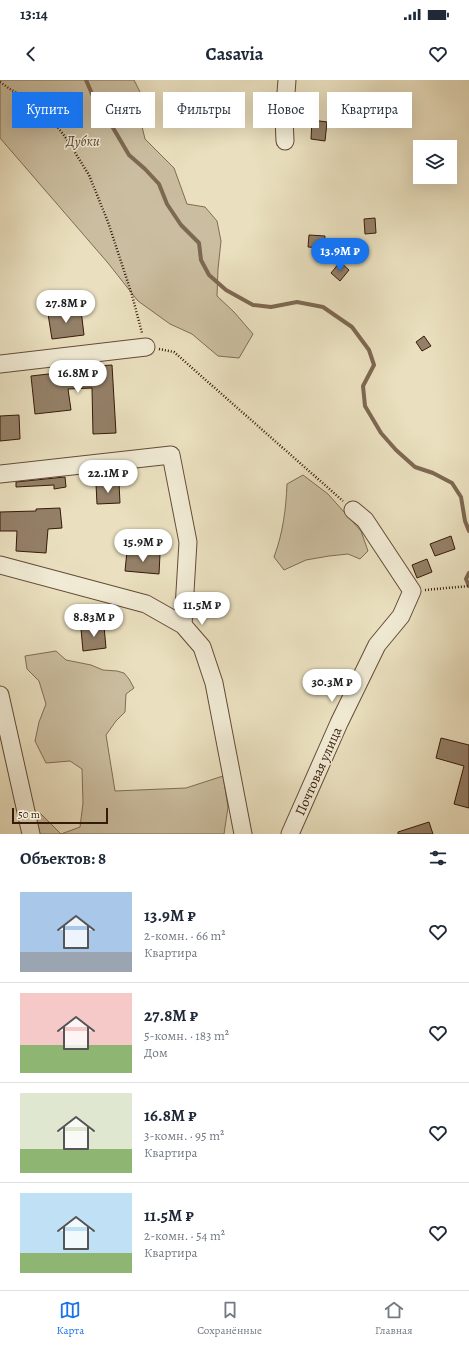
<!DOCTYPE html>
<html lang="ru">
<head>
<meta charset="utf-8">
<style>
	body { margin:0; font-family:Alegreya,serif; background:#f6f6f7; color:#1f2937; height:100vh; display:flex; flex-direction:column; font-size:15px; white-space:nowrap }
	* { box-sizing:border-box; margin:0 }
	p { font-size:13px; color:#747a83 }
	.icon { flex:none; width:22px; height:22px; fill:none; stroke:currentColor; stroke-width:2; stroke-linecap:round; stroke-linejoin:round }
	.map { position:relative; height:754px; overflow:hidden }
	.panel { display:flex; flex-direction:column; background:#fff; flex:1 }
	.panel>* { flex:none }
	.banner { position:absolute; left:12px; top:12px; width:445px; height:36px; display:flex; gap:8px }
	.fabs { position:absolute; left:413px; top:60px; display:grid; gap:8px }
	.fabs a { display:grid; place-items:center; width:44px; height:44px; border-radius:0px; background:#fff; box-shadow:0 4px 16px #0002; font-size:20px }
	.scale { position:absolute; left:12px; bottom:10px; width:96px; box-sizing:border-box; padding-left:4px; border:2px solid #361909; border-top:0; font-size:11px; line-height:14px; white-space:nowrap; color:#361909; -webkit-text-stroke:3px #f1ebd5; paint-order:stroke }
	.price { position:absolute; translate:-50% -34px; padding:0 9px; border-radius:14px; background:#fff; color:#222; font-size:13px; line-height:26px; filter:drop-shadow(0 1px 2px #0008) }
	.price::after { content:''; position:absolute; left:50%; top:24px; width:12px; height:9px; margin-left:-6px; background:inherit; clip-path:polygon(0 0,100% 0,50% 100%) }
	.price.on { background:#1a73e8; color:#fff }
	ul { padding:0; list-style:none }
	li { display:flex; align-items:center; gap:12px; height:100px; padding:0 20px }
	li+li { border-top:1px solid #e0e1e3 }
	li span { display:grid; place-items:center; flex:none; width:112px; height:80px; border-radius:0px; color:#555 }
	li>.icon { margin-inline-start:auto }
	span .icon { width:48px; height:48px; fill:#fffc; stroke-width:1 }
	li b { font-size:17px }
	h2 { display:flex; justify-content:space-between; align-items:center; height:48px; padding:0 20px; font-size:17px }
	.tag { padding:0 14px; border-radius:0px; background:#fff; box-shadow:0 4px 16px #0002; font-size:14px; line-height:36px }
	.tag.on { background:#1a73e8; color:#fff }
	.status { display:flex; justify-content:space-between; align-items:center; height:28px; padding:0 20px; background:#fff; direction:ltr }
	.status svg { height:11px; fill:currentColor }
	header { display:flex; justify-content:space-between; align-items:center; height:52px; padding:0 20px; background:#fff; font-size:18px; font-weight:700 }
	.menu { display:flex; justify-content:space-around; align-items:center; height:56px; border-top:1px solid #e0e1e3; background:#fff; font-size:11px; color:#747a83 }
	.menu a { display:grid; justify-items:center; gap:2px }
	.menu .on { color:#1a73e8 }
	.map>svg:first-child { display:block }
	.green { fill:#cbbea0; stroke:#806c54 }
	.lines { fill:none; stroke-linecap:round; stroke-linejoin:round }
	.stream { stroke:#7d6851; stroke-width:4 }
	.building { fill:#948068; stroke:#361909 }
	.minor-casing { stroke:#634b36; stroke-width:19 }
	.path { stroke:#361909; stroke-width:2.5; stroke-dasharray:1 2; stroke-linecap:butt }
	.minor { stroke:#f1ebd5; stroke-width:17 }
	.labels { text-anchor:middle; stroke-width:3; stroke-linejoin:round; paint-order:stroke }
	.park-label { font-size:14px; font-style:italic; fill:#634b36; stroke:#f1ebd5 }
	.street-label { font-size:14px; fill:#361909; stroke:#f1ebd5 }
</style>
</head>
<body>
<div class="status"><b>13:14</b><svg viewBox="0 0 49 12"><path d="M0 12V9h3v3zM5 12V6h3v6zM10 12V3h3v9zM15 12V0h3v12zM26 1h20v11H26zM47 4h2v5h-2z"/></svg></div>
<header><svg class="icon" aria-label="back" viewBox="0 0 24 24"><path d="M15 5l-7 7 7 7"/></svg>Casavia<svg class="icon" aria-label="heart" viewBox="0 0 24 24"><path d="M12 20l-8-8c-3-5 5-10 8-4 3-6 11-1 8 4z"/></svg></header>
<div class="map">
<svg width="469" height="754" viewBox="0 0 469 754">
	<rect width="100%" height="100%" fill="#eae0bf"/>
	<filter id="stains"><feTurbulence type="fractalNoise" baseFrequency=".005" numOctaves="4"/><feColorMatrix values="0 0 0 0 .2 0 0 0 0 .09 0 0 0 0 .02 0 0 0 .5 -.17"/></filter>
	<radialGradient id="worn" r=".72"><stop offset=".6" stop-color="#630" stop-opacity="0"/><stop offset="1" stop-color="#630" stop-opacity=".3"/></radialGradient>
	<!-- green -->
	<path class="green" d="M0,0H134L140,12L138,30L145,59L174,88L187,124L205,127L217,141L221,161L218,189L217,216L234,232L253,254L239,278L218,276L192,254L170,244L138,221L108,183L0,58Z
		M303,395L328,414L361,451L368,471L360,479L348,474L329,476L306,480L284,490L274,477C283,453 286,429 287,404Z
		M56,571L66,580L91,585L103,590L117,591L124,593L129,599L134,608L126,614L125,632L116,641L106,655L115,711L186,708L223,696L228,727L224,754H40L36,739L39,732L61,754L80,747L83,723L82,689L70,681L46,683L35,661L39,642L46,624L39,601L27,589L25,576Z"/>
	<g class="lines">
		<!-- stream -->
		<path class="stream" d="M86,0L96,23L109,41L129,75L145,89L159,104L167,124L181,145L199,163L201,180L209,195L226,210L253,225L271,227L297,222L323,227L352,247L369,270L374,285L363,306L365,326L381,353L396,370L415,387L433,393L452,403L461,417L465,441L469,451
			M469,493L466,499L469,506"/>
	</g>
	<!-- building -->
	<path class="building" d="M378,26L397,27L396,39L377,38Z
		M312,40L327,42L325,61L311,59Z
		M375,138L376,153L365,154L364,139Z
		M309,155L325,156L324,168L308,167Z
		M340,182L349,190L340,201L331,193Z
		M81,230L84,255L52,259L48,234Z
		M424,256L431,266L422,271L416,262Z
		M112,285L116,353L93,354L92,308L68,309L71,330L35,334L31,296L84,290V287Z
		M19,335L20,359L0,361V336Z
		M65,397L66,407L54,409V405L16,407V402Z
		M119,403L120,423L97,424L96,404Z
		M60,428L62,448L48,449L46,473L16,471L17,451H0V432L36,431V429Z
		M451,456L455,469L435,476L430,464Z
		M127,471L160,474L159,494L125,491Z
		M427,479L432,492L417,498L412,485Z
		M104,546L106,568L83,571L81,549Z
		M441,658L469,665V728L454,724L464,686L436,678Z
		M429,742L433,754H398V752Z"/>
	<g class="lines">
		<!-- minor casing -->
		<g class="minor-casing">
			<path id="minor" d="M285,61L284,38L287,0
				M0,284L146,267
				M0,394L171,375L188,462L183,545
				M0,485L146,524L183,545L202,567L214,603L243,754
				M0,615L31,754
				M290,754L339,643L377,565L401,536L412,511L365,440L353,430"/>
		</g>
		<!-- path -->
		<path class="path" d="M0,2L10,9L42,27L66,58L89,95L108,142L132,215L142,253
			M159,269L174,272L343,421
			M425,510L469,506"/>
		<!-- minor -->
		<use href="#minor" class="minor"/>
	</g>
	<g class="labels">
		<!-- park labels -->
		<g class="park-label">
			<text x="83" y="66">Дубки</text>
		</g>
		<!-- street labels -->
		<g class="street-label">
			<text transform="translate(318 691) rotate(-66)" y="5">Почтовая улица</text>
		</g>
	</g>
	<rect width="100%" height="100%" filter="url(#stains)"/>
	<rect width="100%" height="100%" fill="url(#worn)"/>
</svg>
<div class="fabs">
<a><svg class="icon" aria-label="layers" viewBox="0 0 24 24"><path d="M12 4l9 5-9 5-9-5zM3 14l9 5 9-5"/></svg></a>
</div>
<div class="scale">50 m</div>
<b class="price on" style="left:340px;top:192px">13.9M ₽</b>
<b class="price" style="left:66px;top:244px">27.8M ₽</b>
<b class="price" style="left:78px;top:314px">16.8M ₽</b>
<b class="price" style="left:108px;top:414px">22.1M ₽</b>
<b class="price" style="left:143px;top:483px">15.9M ₽</b>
<b class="price" style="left:202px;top:546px">11.5M ₽</b>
<b class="price" style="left:94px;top:558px">8.83M ₽</b>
<b class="price" style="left:332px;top:623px">30.3M ₽</b>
<div class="banner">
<a class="tag on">Купить</a>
<a class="tag">Снять</a>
<a class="tag">Фильтры</a>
<a class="tag">Новое</a>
<a class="tag">Квартира</a>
</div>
</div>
<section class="panel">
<h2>Объектов: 8<svg class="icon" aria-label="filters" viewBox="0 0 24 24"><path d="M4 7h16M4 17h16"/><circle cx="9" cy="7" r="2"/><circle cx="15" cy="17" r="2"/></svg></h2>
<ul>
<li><span style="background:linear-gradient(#a9c7e8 75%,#9aa5b1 0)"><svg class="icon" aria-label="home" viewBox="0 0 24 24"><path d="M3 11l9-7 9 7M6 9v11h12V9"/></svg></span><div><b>13.9M ₽</b><p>2-комн. · 66 m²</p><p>Квартира</p></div><svg class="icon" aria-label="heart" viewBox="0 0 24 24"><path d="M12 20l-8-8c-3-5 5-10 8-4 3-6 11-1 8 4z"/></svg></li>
<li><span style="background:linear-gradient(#f6c9c9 65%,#8fb573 0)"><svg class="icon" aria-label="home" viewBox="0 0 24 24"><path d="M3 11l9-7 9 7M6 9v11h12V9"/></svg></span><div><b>27.8M ₽</b><p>5-комн. · 183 m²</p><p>Дом</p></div><svg class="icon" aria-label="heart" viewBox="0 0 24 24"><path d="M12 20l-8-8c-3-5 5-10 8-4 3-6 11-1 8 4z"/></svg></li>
<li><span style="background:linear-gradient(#dfe7d0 70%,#8fb573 0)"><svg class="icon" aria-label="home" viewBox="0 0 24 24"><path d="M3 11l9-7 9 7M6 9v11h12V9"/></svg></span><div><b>16.8M ₽</b><p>3-комн. · 95 m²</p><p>Квартира</p></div><svg class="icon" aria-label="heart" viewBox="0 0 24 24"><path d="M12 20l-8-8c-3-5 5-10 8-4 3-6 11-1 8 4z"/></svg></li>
<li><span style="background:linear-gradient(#bfe0f5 75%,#8fb573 0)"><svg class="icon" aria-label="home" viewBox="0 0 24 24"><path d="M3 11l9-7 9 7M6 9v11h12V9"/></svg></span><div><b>11.5M ₽</b><p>2-комн. · 54 m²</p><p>Квартира</p></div><svg class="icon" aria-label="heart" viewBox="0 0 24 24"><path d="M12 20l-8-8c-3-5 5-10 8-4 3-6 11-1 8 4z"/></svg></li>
</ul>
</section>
<nav class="menu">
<a class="on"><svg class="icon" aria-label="map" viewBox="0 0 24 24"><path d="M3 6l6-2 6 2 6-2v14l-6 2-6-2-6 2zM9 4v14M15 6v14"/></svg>Карта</a>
<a><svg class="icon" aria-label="saved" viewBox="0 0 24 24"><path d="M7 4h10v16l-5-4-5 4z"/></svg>Сохранённые</a>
<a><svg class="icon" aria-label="home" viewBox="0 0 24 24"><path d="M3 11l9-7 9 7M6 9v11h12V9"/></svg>Главная</a>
</nav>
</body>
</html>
